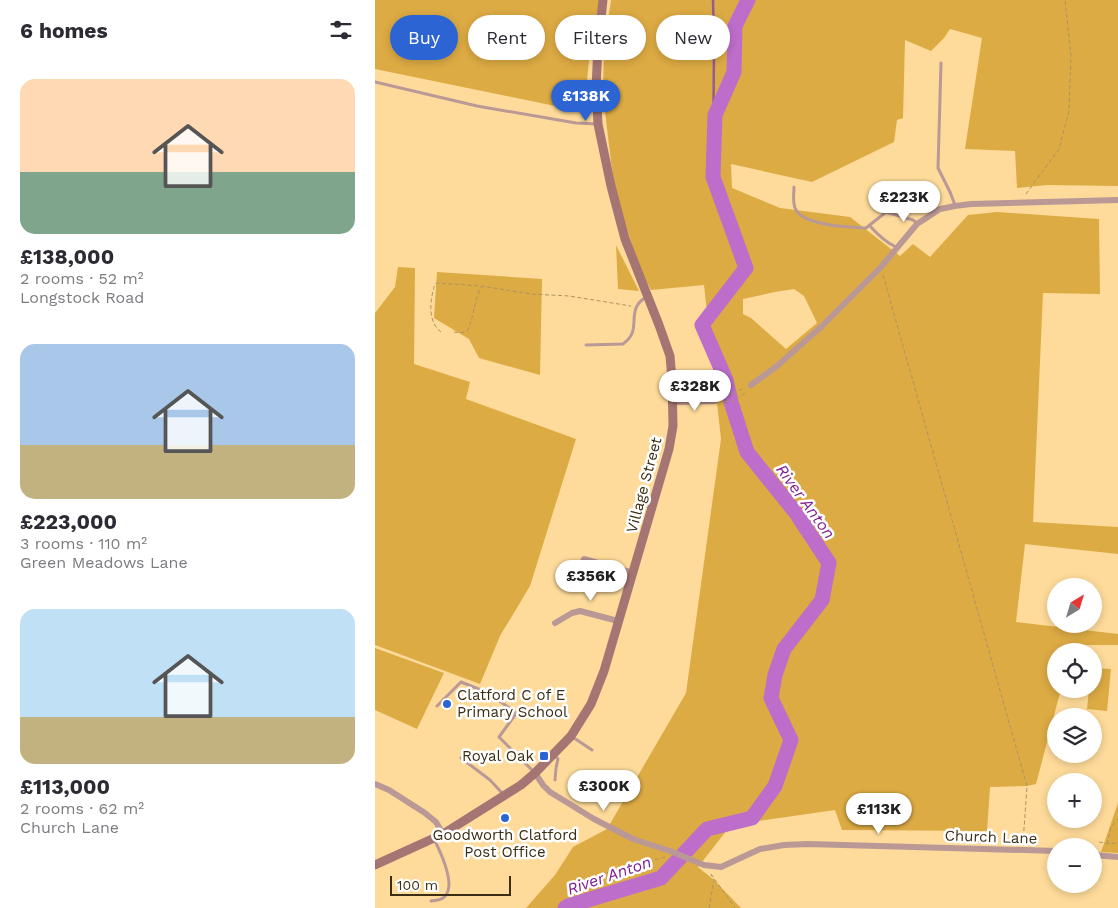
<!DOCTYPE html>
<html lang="en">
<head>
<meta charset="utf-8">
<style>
	body { margin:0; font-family:"Work Sans",sans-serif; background:#f7f7f7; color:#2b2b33; height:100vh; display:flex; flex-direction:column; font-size:19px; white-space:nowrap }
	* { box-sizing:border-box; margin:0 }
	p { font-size:16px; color:#7c7c81 }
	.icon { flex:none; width:28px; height:28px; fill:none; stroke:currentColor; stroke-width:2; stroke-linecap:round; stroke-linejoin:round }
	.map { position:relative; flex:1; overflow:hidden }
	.drawer { display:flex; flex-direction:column; background:#fff; width:375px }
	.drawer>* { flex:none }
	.hud { position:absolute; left:15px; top:15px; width:475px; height:45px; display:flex; gap:10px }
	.needle { width:32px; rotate:38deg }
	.fabs { position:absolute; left:672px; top:578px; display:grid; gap:10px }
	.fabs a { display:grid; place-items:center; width:55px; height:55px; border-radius:50%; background:#fff; box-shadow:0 2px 8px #0003; font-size:25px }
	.scale { position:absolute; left:15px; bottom:12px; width:121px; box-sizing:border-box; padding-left:5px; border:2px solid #3c2e14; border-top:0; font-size:14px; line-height:18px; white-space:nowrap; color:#3c2e14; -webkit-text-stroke:4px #fff; paint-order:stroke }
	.price { position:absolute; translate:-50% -42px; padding:0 11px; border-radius:18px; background:#fff; color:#222; font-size:16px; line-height:32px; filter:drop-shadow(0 1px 2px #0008) }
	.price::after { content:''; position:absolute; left:50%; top:30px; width:15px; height:11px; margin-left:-8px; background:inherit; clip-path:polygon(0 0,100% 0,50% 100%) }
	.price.on { background:#2c65d3; color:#fff }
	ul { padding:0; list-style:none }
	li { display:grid; align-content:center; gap:10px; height:265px; padding:0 20px }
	li span { display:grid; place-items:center; height:155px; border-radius:15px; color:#555 }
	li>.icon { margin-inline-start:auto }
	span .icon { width:90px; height:90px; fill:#fffc; stroke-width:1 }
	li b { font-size:21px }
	h2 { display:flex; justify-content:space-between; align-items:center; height:60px; padding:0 20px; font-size:21px }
	.tag { padding:0 18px; border-radius:22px; background:#fff; box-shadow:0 2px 8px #0003; font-size:18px; line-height:45px }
	.tag.on { background:#2c65d3; color:#fff }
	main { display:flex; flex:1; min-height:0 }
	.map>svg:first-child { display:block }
	.green { fill:#ddab44; fill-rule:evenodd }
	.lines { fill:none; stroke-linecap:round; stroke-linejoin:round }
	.stream { stroke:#965b93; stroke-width:2.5 }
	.river { stroke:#bd6eca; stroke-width:15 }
	.path { stroke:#ad9262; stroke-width:1; stroke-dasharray:4 2.5; stroke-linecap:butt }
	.lane { stroke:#ba9896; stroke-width:3 }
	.street { stroke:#ba9896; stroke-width:6 }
	.secondary { stroke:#a57573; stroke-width:9 }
	.poi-dot { fill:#2c65d3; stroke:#fff; stroke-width:2 }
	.labels { text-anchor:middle; stroke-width:5; stroke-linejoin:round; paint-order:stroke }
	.street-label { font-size:15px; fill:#3c2e14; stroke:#fff }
	.poi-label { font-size:15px; fill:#3c2e14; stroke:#fff; text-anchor:start }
	.water-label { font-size:16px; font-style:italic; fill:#7f1d8e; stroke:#fff }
</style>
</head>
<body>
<main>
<section class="drawer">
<h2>6 homes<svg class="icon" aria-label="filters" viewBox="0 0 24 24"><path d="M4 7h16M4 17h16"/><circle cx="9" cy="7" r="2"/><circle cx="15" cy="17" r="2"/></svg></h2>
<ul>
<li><span style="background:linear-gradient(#ffd9b3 60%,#7fa58c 0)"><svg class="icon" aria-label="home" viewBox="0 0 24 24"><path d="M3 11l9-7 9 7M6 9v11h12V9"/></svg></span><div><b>£138,000</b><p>2 rooms · 52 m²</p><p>Longstock Road</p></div></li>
<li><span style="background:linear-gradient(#a9c7e8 65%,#c2b280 0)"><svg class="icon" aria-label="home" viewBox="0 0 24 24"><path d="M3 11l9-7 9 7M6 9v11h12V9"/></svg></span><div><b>£223,000</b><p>3 rooms · 110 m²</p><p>Green Meadows Lane</p></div></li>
<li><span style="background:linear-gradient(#bfe0f5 70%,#c2b280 0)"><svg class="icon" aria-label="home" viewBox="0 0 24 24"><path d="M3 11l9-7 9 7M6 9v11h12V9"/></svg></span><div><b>£113,000</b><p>2 rooms · 62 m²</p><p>Church Lane</p></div></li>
</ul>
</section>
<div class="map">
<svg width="743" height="908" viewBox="0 0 743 908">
	<rect width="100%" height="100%" fill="#fedb9a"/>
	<!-- green -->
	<path class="green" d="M0,0H224L222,18L218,19L209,112L0,69Z
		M236,0H743V186L672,185L642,188L640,151L590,149L607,38L575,29L569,38L556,51L530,40L528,118L522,120L519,142L437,182L356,164L357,188L405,208L475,217L525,256L538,244L555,257L593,215L622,212L724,219L725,294L668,293L658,522L743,527V554L650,544L641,622L743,634V645H698L696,651H681V689H686L661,784L652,786L615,787L612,831L467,830L460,810L356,825L323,867L339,880L366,908H151L180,875L198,847L232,829L311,693L346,439L329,285L276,290L264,268L242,198L236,162L228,94L229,49ZM419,289L429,296L442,323L411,349L376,318L368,314V299L400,292Z
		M241,245L264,291L243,289Z
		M23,267L40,268L39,364L95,382L91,399L201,439L155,586L125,636L105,684L0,645V313L20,287Z
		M62,272L167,279L165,375L104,358L94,339L59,318Z
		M0,648L69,673L42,729L0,710Z
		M719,668L736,669L732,711L712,709L714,689H719Z
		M743,803V853L726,852Z"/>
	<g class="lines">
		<!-- stream -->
		<path class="stream" d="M338,177L339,45L338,0"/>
		<!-- river -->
		<path class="river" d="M190,908L193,906L286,878L332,829L377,818L400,786L416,740L396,698L400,675L409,649L447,600L454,563L421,513L372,452L356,402L351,380L327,325L371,268L338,177L340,115L359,72L360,26L373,0"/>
		<!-- path -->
		<path class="path" d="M651,194L684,149L694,111L696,55L690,0
			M508,275L652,786L648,843
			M66,332C52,322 55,299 60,284L62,283L106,286L156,294L194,296L256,306
			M79,332L86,333L93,330C99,316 99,301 106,287
			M346,398L369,388
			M349,401L356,402L372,392
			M724,842L736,844L743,842
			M732,844L736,827L743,819
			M336,874L360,908
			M212,881L231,873L290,857
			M334,908L339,880L336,875"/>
		<!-- lane -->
		<path class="lane" d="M566,63L563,168L575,192L580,205
			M0,82L102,106L201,123L223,124
			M419,187C419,195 417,203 421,210C430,226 475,227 491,228L511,212L538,220L542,223
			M495,226C503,235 510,242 521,247
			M211,345L248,344C264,332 256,322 261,308C263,302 268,299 273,296
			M62,706L86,682L111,692L139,711L140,715L124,737L160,773
			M196,736L217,750
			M178,754L183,759L181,768L180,780
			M86,758L115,780L129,795
			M56,901C60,900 64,901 68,898C83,888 65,851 59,839"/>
		<!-- street -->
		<path class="street" d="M376,385L402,366L447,326L506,267L542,224L565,209L580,206L596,204L743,200
			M298,402L340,401
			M199,582L209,559L258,573
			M180,623L197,613L205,611L243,621
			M160,773L168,785L175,792L219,819L258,839L295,851L329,865L346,867L385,849L409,845L433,844L681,851
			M0,784L14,790L50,813L61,822L68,834
			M719,855L743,857"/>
		<!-- secondary -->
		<path class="secondary" d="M0,865L68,834L146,785L160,773L196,736L216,704L229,671L294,449L298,426L297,379L295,356L284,325L250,239L236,186L223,124L221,88L223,45L228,0"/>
	</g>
	<!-- markers -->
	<g class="poi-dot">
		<circle cx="72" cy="704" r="5"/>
		<rect x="164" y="751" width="10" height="10" rx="2.5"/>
		<circle cx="130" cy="818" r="5"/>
	</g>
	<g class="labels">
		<!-- street labels -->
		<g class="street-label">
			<text transform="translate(269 485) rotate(-75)" y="5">Village Street</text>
			<text transform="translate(616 837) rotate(2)" y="5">Church Lane</text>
		</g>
		<!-- poi labels -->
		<g class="poi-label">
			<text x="82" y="700">Clatford C of E<tspan x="82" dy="17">Primary School</tspan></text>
			<text x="159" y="761" text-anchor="end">Royal Oak</text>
			<text x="130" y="840" text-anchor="middle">Goodworth Clatford<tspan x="130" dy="17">Post Office</tspan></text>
		</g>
		<!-- water labels -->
		<g class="water-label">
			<text transform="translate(431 501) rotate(54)" y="6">River Anton</text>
			<text transform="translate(234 875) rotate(-19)" y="6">River Anton</text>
		</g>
	</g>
</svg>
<div class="fabs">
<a><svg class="needle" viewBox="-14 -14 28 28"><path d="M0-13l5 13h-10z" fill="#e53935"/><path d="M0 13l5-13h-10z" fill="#7c7c81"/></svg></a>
<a><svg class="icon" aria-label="locate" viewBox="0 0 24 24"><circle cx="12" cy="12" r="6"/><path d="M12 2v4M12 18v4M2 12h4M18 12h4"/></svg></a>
<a><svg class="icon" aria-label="layers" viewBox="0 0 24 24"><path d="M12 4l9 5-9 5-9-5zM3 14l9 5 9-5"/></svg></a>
<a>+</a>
<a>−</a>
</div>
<div class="scale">100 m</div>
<b class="price on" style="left:211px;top:122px">£138K</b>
<b class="price" style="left:529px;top:223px">£223K</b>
<b class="price" style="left:320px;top:412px">£328K</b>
<b class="price" style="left:216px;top:602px">£356K</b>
<b class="price" style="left:229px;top:812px">£300K</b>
<b class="price" style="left:504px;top:835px">£113K</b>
<div class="hud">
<a class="tag on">Buy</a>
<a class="tag">Rent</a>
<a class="tag">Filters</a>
<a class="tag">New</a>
</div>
</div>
</main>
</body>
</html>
